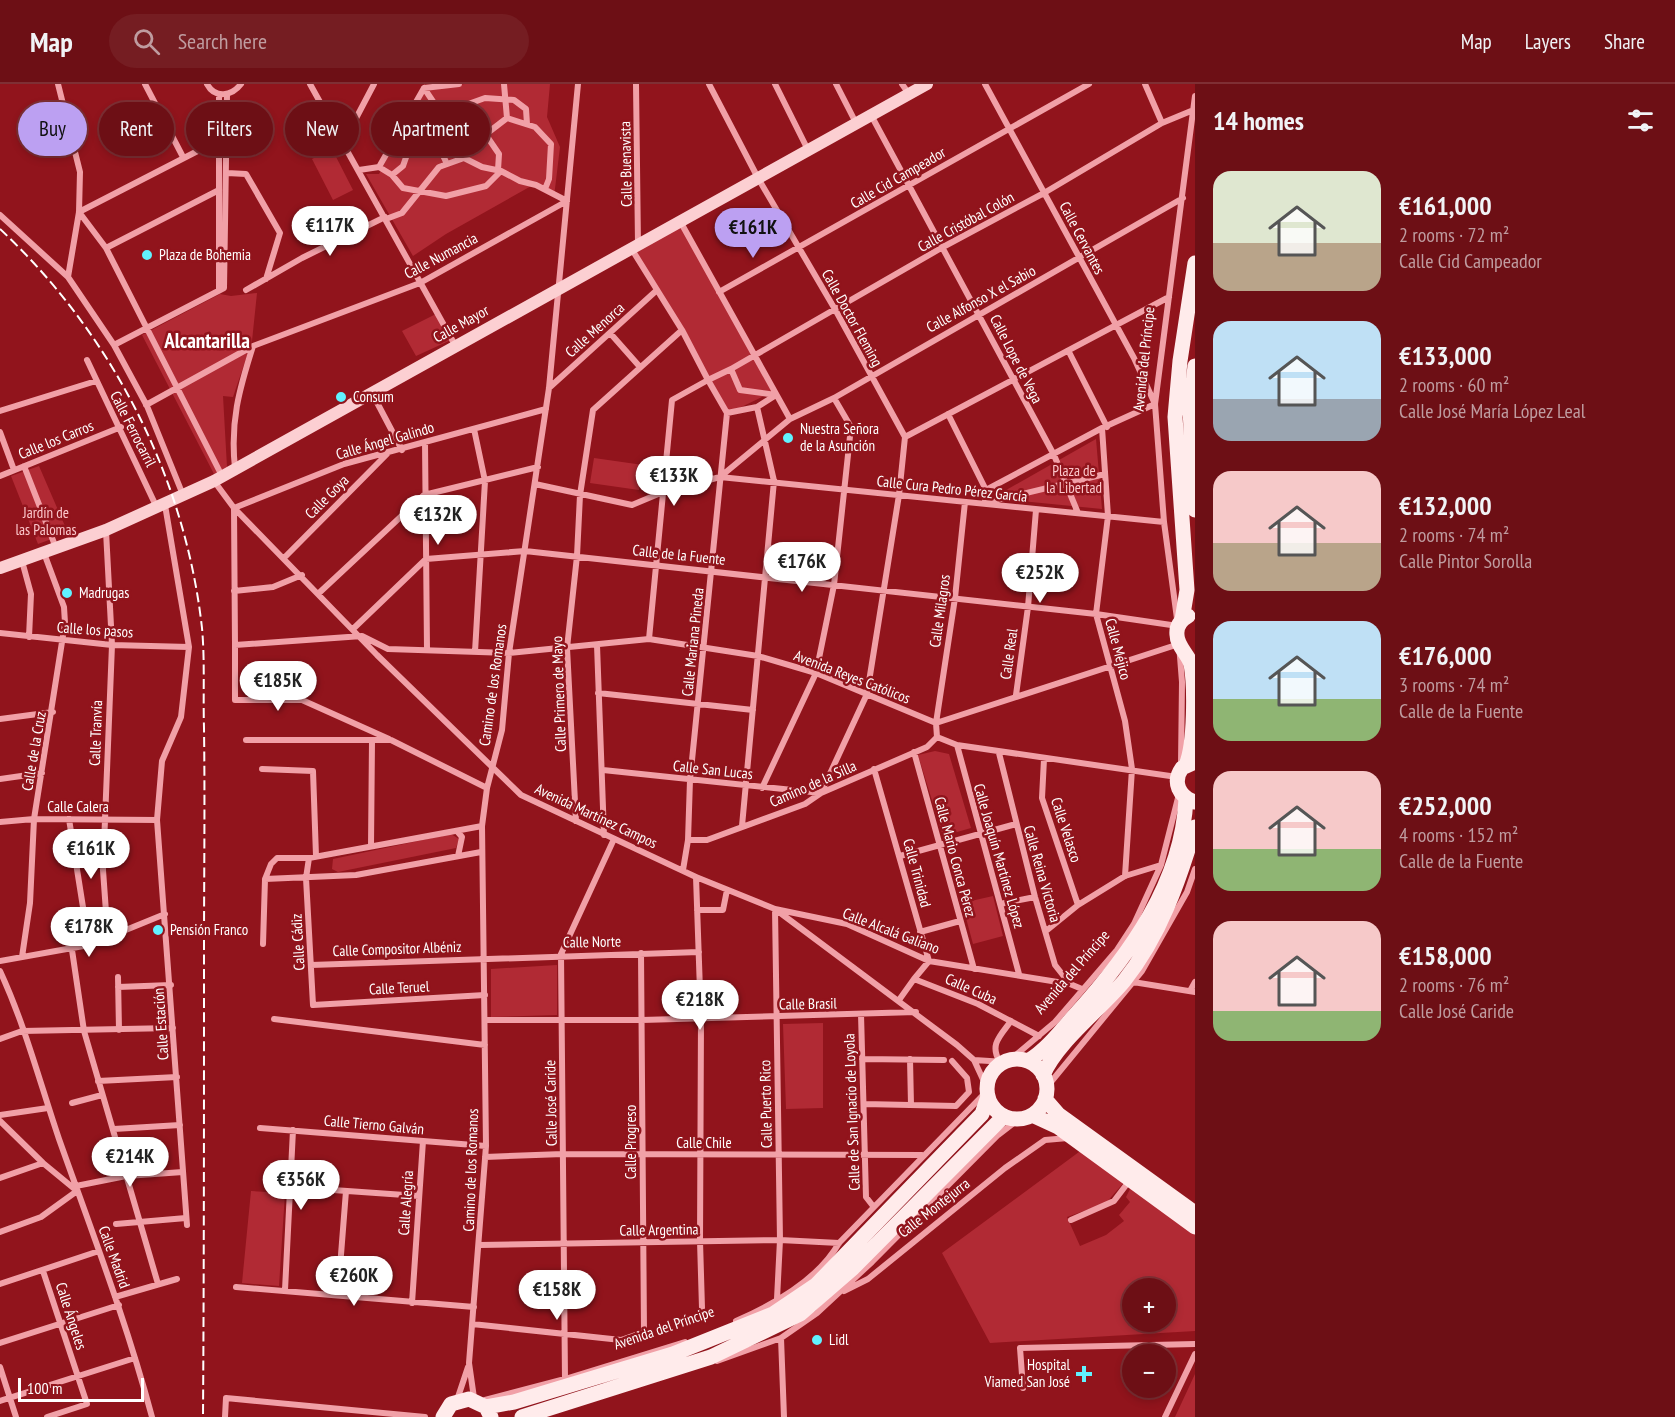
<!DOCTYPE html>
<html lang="en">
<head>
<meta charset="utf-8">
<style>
	body { margin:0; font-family:"PT Sans Narrow",sans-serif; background:#751d22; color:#f1f3f6; height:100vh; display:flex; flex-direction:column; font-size:22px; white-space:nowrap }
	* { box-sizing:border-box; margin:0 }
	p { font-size:20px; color:#bf9ca0 }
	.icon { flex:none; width:33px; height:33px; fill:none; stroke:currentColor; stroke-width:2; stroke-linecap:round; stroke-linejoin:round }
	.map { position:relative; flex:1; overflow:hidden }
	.sheet { display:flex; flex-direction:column; background:#6d0f15; width:480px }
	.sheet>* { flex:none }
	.guide { position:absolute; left:18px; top:18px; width:570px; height:54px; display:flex; gap:12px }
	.controls { position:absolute; left:1122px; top:1194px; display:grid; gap:12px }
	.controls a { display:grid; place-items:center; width:54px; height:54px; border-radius:50%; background:#6d0f15; box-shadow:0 3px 9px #0003,0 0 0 2px #7f2f34; font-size:30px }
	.scale { position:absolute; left:18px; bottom:15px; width:126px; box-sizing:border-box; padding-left:6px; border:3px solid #fff; border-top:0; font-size:16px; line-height:21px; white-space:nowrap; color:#fff; -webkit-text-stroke:4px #91141c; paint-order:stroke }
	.price { position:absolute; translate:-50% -51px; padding:0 14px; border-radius:21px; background:#fff; color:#222; font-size:20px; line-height:39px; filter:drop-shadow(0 2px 3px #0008) }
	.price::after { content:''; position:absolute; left:50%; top:36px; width:18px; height:14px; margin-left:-9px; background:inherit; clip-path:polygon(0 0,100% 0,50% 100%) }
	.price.on { background:#bca0f2; color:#111 }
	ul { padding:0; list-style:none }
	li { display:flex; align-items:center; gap:18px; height:150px; padding:0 18px }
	li span { display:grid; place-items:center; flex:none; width:168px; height:120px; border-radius:18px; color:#555 }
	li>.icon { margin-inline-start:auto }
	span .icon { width:72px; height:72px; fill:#fffc; stroke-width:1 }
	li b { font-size:26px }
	h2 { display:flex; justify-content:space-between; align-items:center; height:72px; padding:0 18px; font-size:26px }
	.chip { padding:0 21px; border-radius:27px; background:#6d0f15; box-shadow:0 3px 9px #0003,0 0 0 2px #7f2f34; font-size:21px; line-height:54px }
	.chip.on { background:#bca0f2; color:#111 }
	header { display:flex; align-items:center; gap:36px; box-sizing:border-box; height:84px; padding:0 30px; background:#6d0f15; border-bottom:2px solid #7f2f34 }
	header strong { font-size:28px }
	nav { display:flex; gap:33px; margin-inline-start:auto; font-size:21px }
	.search { width:420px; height:54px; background:#751d22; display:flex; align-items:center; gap:15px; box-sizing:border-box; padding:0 21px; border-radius:33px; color:#bf9ca0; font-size:22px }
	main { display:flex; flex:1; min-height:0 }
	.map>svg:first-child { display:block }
	.green { fill:#b12a34; fill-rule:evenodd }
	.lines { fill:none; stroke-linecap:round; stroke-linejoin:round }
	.street { stroke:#f1a0a7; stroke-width:6 }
	.secondary { stroke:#fccfd2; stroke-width:12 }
	.primary { stroke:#ffebeb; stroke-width:15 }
	.rail { stroke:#fff; stroke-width:2; stroke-dasharray:10 4.5; stroke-linecap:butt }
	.poi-dot { fill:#61f2ff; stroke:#91141c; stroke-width:2 }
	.labels { text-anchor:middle; stroke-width:5; stroke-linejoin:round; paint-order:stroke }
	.street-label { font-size:15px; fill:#fff; stroke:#91141c }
	.poi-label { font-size:15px; fill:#fff; stroke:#91141c; text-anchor:start }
	.park-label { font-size:15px; fill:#fcc8cc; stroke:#91141c }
	.district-label { font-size:21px; font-weight:bold; fill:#fff; stroke:#91141c }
</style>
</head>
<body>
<header>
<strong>Map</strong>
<div class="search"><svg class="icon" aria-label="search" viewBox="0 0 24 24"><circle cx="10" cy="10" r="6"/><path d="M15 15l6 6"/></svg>Search here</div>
<nav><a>Map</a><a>Layers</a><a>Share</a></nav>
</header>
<main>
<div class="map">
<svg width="1195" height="1333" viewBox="0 0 1195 1333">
	<rect width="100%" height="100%" fill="#91141c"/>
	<!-- green -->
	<path class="green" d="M465,0H550L547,33L560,63L554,113L533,101L446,150L413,172L366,90H379L424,4Z
		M332,65L353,106L333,116L312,75Z
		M680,137L772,308L729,329L631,164Z
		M257,209L252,257L233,313L223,312L227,383L214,390L142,251L220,210L231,212Z
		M436,230L451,256L416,272L402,247Z
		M1096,355L1102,425L992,414Z
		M594,374L643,381L639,406L590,399Z
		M39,382L68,449L38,460L11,392Z
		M935,667L949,670L971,744L943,752L918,671Z
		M451,750L459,755L456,764L338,788L332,785L333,775Z
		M993,812L1003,852L973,860L962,819Z
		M557,881V931L491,933V885Z
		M823,939V1024L786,1025L783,940Z
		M1083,1065L1126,1096L1106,1119L1067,1133L1080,1162L1106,1151L1124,1137L1119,1131L1130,1118L1126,1113L1132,1101L1195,1149V1247L990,1259L942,1169ZM1132,1204H1166V1238H1132Z
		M251,1107L285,1109L279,1202L242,1199Z
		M1195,1290V1333H1175Z"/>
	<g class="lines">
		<!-- street -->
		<path class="street" d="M58,0L80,88L79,128L68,193
			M145,0L183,73
			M207,0C215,15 232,12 241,0
			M310,0L455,261
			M636,0L638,160
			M709,0L758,94L836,227L905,353
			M775,0L808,66
			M836,0L856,39
			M902,0L909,10
			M985,0L1134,274L1155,320L1102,344L986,406L985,419L1105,390
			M1145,0L1162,39
			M424,4L434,19
			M871,31L1054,371L1078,429
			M507,34L535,43L551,60L549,95L545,105
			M426,38L437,46L439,63L447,80
			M486,51L499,70L498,86
			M219,56L79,128L106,164L222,392
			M343,59L374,0
			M464,74L477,57L507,34L504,0
			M379,83L392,91L403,104L446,112L486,102L501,87
			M359,86L379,83L424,4L459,0
			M227,89L246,90L280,149L266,195
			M392,91L403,82L410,62L422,47L429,24L434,19L460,23L485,14L514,16L526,25L527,40
			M0,131L68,193L114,261L147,322L183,411
			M386,135L402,129L439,83L464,74L482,83L501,87L520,97L536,101L567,117
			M680,137L790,335
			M106,164L219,106
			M631,164L682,246L708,296L731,285L740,306L776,311L757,323L774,397L742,742
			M219,205V10
			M246,206L302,174L385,133
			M719,208L1089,0
			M610,249L640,283
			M114,261L224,204L227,11
			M1069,268L1107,343
			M87,276L157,424
			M731,285L943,163L1044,109L1162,39L1191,27
			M549,304L657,206
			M372,309L402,366
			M146,321L253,262L420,199L567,117
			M546,325L344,380L234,424L235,561L362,552L388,565L509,569L649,555L758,572L816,589L936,639L937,653L957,661L1177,693
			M0,327L96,297
			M727,329L757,323
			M948,330L986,406
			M1102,344L1108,432L1096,530L1125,637L1132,685L1125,792
			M474,345L485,397L475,568
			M0,348L14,386
			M905,353L1169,213
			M425,358L427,565
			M24,382L56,464
			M235,384C230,338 239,306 253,262
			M0,392L121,343
			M720,393L790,335L834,314L1183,114
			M214,397L234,424L377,571L521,711L696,793L775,825L957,961L974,976L986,1002
			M535,400L632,421L663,408L720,393L1164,438
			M965,418L955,514L936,639L1179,560L1182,598L1181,681
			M165,421L189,563L181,633L162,677L157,736L187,1141
			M106,447L112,561L103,786L107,842L114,852
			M284,474L387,370
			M22,477L31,510L29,553
			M234,507L273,503L302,491
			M319,509L424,411L538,383
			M354,544L426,475L525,467L1096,530L1178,542L1164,438L1155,320L1195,12
			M0,549L112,561L189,563
			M649,555L672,316L708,296L727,329L690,696L688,756
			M235,561V616H302L389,655
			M597,561L604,751
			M598,609L753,626
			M1016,611L1028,523L1036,426
			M0,635L53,628
			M246,656H391L487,704
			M957,661L1019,890
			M914,668L974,885
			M999,669L1035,813L1055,881L1070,900L1082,905
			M1044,675L1042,714L1078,821
			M262,685L313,687L316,772
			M874,685L929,877L914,895
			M603,686L821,709L867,610L899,411L905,353
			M0,695L42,689
			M762,704L816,589L834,501L851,343L834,314
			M69,735L89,861
			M576,737L567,564L577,472L580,411L593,326L682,246
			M0,738L34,735L157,736
			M482,742L309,774L306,794L313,921L485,911
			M457,747L462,753L458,772
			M371,762L372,657
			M900,772L1016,740
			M309,774H277L271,780L265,795L356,791L481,768
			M683,786L688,756H707L805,720L821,709L927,663L937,653
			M696,793L701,935L700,1157L702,1224
			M1000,820L1035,813
			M697,826H723L727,806
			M1046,847L1078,821L1125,792L1161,781
			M920,848L960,837
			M263,860L265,795
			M72,866L84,947L158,1200
			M22,873L30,819L34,735L65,539L64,523L44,469
			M0,877L89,861L165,830
			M311,881L699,868
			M0,887C25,941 40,999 59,1055C92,1148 127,1239 152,1333
			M118,893L119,946
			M1133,898L1195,908
			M118,903L171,901
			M1190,907L1195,898
			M899,916L914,895L978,920L1039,952
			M861,930L866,1113L873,1122
			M274,935L485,961
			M485,936H642L916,928
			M0,955L22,947L173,944
			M862,975L944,976
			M910,975L911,1021
			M974,976L1005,978
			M1010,976L1055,938L1117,866L1134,840L1161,781L1179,710
			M1000,978C989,961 1000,952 1011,937
			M98,997L177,993
			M1046,1004L1142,887L1187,808L1195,785
			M72,1019L102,1011
			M864,1020L956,1022L969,1008L967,994L952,977
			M0,1031L48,1024
			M0,1037L43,1079L77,1107L41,1133L0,1148
			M260,1044L486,1062
			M114,1045L180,1041
			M485,1073L563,1070L922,1071
			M0,1094L43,1079
			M76,1102L126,1092L183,1088
			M290,1103L419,1112
			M1071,1136L1114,1117L1130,1096
			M116,1140L186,1134
			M480,1161L780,1156L839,1159
			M43,1187L87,1320L47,1333
			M0,1200L99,1167
			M236,1203L474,1223
			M285,1206L293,1046
			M844,1207L868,1195L1005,1084L1045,1056L1068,1054
			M338,1209L346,1107
			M115,1213L177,1195
			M777,1215L780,1156L775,825L847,840L929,877L1070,900
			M412,1219L423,1057
			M736,1237C775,1220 818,1196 839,1159L985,1009
			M472,1240L621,1256L644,1248L641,869
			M781,1254L784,1333
			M0,1259L119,1221
			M717,1277L781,1254L817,1229L872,1178L998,1051L1019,1035
			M0,1283L16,1333
			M565,1295L561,870L614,755
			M1023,1304L1020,1264L1195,1260
			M474,1314L469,1279L486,1062L482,742L487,704L502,646L509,569L549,304L578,0
			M457,1316L468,1283
			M485,1316L565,1295L685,1258
			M0,1317L135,1274
			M225,1333L226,1314L425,1333
			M1165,1333L1195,1270"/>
		<!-- secondary -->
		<path class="secondary" d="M0,484L106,446L214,397L927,0"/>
		<!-- primary -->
		<path class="primary" d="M1195,282L1190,325L1195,426
			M1182,536L1187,506L1175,333L1180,277L1195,179
			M1195,678L1182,684C1172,698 1179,713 1195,718
			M1186,681C1195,660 1195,602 1191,580C1188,570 1177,562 1177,551C1176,542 1181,536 1188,532
			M987 1005a30 30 0 1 1 60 0a30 30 0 1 1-60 0Z
			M1028,977C1046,966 1060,948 1074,932C1129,872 1182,799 1186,715
			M1043,991C1058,957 1100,926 1124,897C1160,852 1179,797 1195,743
			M1045,1015L1058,1030L1195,1129
			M1032,1031L1058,1043L1195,1143
			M486,1323L514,1318L673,1270L773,1230L816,1201L982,1030L988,1012
			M443,1333L451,1320L469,1315L486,1323L491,1333
			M522,1333L711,1273L800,1230L853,1184L1004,1032"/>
		<!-- rail -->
		<path class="rail" d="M0,145C111,249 185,392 202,544C205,577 203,611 204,644C205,719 204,795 204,870C204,1024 204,1179 203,1333"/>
	</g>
	<!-- markers -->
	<g class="poi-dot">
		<circle cx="147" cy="171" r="6"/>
		<circle cx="341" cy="313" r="6"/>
		<circle cx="788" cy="354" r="6"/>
		<circle cx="67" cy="509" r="6"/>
		<circle cx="158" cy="846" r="6"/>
		<circle cx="817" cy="1256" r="6"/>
		<path d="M1081 1281h6v6h6v6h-6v6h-6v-6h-6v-6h6z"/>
	</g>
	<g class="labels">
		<!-- street labels -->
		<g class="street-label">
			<text transform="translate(626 80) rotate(-91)" y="5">Calle Buenavista</text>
			<text transform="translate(898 94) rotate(-30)" y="5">Calle Cid Campeador</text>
			<text transform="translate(966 138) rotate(-29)" y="5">Calle Cristóbal Colón</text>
			<text transform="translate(1082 154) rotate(62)" y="5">Calle Cervantes</text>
			<text transform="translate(441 172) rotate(-28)" y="5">Calle Numancia</text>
			<text transform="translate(981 215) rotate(-29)" y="5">Calle Alfonso X el Sabio</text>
			<text transform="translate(852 234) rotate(61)" y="5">Calle Doctor Fleming</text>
			<text transform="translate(461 240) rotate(-29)" y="5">Calle Mayor</text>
			<text transform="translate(595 246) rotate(-42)" y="5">Calle Menorca</text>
			<text transform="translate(1016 275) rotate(63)" y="5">Calle Lope de Vega</text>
			<text transform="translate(1144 275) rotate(-84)" y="5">Avenida del Príncipe</text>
			<text transform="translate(133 345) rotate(63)" y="5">Calle Ferrocarril</text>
			<text transform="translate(56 356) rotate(-22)" y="5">Calle los Carros</text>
			<text transform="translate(385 357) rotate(-16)" y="5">Calle Ángel Galindo</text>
			<text transform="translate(952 405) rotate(6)" y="5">Calle Cura Pedro Pérez García</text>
			<text transform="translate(327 413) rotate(-45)" y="5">Calle Goya</text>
			<text transform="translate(679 471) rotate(6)" y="5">Calle de la Fuente</text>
			<text transform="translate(940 527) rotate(-82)" y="5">Calle Milagros</text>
			<text transform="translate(95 546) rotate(4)" y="5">Calle los pasos</text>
			<text transform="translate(693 558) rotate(-84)" y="5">Calle Mariana Pineda</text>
			<text transform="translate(1118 565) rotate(75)" y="5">Calle Méjico</text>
			<text transform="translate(1009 570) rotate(-82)" y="5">Calle Real</text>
			<text transform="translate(852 593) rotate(21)" y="5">Avenida Reyes Católicos</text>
			<text transform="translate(493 601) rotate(-82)" y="5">Camino de los Romanos</text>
			<text transform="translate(559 610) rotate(-92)" y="5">Calle Primero de Mayo</text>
			<text transform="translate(96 649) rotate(-88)" y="5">Calle Tranvía</text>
			<text transform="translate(34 667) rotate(-80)" y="5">Calle de la Cruz</text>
			<text transform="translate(713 686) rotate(6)" y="5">Calle San Lucas</text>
			<text transform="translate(813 700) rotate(-24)" y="5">Camino de la Silla</text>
			<text x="78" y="728">Calle Calera</text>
			<text transform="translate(596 732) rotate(25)" y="5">Avenida Martínez Campos</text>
			<text transform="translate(1066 746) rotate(72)" y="5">Calle Velasco</text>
			<text transform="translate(999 772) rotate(74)" y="5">Calle Joaquín Martínez López</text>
			<text transform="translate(955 773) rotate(75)" y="5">Calle Mario Conca Pérez</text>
			<text transform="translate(917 789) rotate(75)" y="5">Calle Trinidad</text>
			<text transform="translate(1042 790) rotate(74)" y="5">Calle Reina Victoria</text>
			<text transform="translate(891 847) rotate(21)" y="5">Calle Alcalá Galiano</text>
			<text transform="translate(298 858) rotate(-93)" y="5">Calle Cádiz</text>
			<text transform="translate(592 858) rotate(-1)" y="5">Calle Norte</text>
			<text transform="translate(397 865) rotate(-2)" y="5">Calle Compositor Albéniz</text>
			<text transform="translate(1072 888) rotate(-49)" y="5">Avenida del Príncipe</text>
			<text transform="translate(399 904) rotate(-3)" y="5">Calle Teruel</text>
			<text transform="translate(971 905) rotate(24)" y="5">Calle Cuba</text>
			<text transform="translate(808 920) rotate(-1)" y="5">Calle Brasil</text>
			<text transform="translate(161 940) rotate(-94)" y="5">Calle Estación</text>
			<text transform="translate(551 1019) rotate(-91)" y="5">Calle José Caride</text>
			<text transform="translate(766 1020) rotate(-91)" y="5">Calle Puerto Rico</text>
			<text transform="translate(852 1028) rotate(-92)" y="5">Calle de San Ignacio de Loyola</text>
			<text transform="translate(374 1041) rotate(5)" y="5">Calle Tierno Galván</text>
			<text transform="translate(631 1058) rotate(-90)" y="5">Calle Progreso</text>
			<text x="704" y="1064">Calle Chile</text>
			<text transform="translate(471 1086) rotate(-88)" y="5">Camino de los Romanos</text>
			<text transform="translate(406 1119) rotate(-86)" y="5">Calle Alegría</text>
			<text transform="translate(934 1124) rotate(-38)" y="5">Calle Montejurra</text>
			<text transform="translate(659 1146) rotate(-1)" y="5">Calle Argentina</text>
			<text transform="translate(114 1173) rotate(70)" y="5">Calle Madrid</text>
			<text transform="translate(71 1232) rotate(72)" y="5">Calle Ángeles</text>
			<text transform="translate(664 1244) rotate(-19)" y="5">Avenida del Príncipe</text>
		</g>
		<!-- poi labels -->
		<g class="poi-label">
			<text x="159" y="176">Plaza de Bohemia</text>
			<text x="353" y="318">Consum</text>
			<text x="800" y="350">Nuestra Señora<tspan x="800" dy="17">de la Asunción</tspan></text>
			<text x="79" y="514">Madrugas</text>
			<text x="170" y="851">Pensión Franco</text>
			<text x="829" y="1261">Lidl</text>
			<text x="1070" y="1286" text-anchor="end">Hospital<tspan x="1070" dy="17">Viamed San José</tspan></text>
		</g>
		<!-- park labels -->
		<g class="park-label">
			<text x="1074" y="392">Plaza de<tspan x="1074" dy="17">la Libertad</tspan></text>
			<text x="46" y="434">Jardín de<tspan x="46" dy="17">las Palomas</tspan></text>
		</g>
		<!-- district labels -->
		<g class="district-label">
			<text x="207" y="264">Alcantarilla</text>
		</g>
	</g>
</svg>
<div class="controls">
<a>+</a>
<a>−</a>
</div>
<div class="scale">100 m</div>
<b class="price" style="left:330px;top:173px">€117K</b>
<b class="price on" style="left:753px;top:175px">€161K</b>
<b class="price" style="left:674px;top:423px">€133K</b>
<b class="price" style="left:438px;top:462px">€132K</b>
<b class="price" style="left:802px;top:509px">€176K</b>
<b class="price" style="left:1040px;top:520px">€252K</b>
<b class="price" style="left:278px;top:628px">€185K</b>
<b class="price" style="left:91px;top:796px">€161K</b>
<b class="price" style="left:89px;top:874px">€178K</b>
<b class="price" style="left:700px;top:947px">€218K</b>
<b class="price" style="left:130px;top:1104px">€214K</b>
<b class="price" style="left:301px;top:1127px">€356K</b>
<b class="price" style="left:354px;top:1223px">€260K</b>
<b class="price" style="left:557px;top:1237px">€158K</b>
<div class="guide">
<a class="chip on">Buy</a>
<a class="chip">Rent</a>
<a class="chip">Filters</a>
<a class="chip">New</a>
<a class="chip">Apartment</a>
</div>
</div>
<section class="sheet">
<h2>14 homes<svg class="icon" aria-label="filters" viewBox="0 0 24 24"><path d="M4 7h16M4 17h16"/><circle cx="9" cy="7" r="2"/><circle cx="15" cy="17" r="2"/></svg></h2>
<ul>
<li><span style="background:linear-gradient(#dfe7d0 60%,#b9a48a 0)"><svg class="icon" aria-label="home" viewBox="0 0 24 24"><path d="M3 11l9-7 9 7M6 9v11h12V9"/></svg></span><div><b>€161,000</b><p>2 rooms · 72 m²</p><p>Calle Cid Campeador</p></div></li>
<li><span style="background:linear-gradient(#bfe0f5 65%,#9aa5b1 0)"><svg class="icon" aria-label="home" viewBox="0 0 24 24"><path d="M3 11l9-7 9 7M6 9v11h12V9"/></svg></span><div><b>€133,000</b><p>2 rooms · 60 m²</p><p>Calle José María López Leal</p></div></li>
<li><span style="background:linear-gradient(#f6c9c9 60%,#b9a48a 0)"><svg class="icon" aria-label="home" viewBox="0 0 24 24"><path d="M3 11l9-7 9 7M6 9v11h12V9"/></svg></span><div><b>€132,000</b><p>2 rooms · 74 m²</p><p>Calle Pintor Sorolla</p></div></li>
<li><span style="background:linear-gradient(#bfe0f5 65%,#8fb573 0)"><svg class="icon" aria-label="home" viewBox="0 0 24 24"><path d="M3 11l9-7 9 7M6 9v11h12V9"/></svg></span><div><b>€176,000</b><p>3 rooms · 74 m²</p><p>Calle de la Fuente</p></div></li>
<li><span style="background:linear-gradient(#f6c9c9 65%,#8fb573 0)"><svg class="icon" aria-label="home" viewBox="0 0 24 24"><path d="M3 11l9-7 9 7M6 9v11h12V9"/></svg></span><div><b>€252,000</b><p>4 rooms · 152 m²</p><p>Calle de la Fuente</p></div></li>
<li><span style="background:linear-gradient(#f6c9c9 75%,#8fb573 0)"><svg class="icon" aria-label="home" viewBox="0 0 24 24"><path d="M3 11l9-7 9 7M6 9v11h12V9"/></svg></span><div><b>€158,000</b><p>2 rooms · 76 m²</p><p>Calle José Caride</p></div></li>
</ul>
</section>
</main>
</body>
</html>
